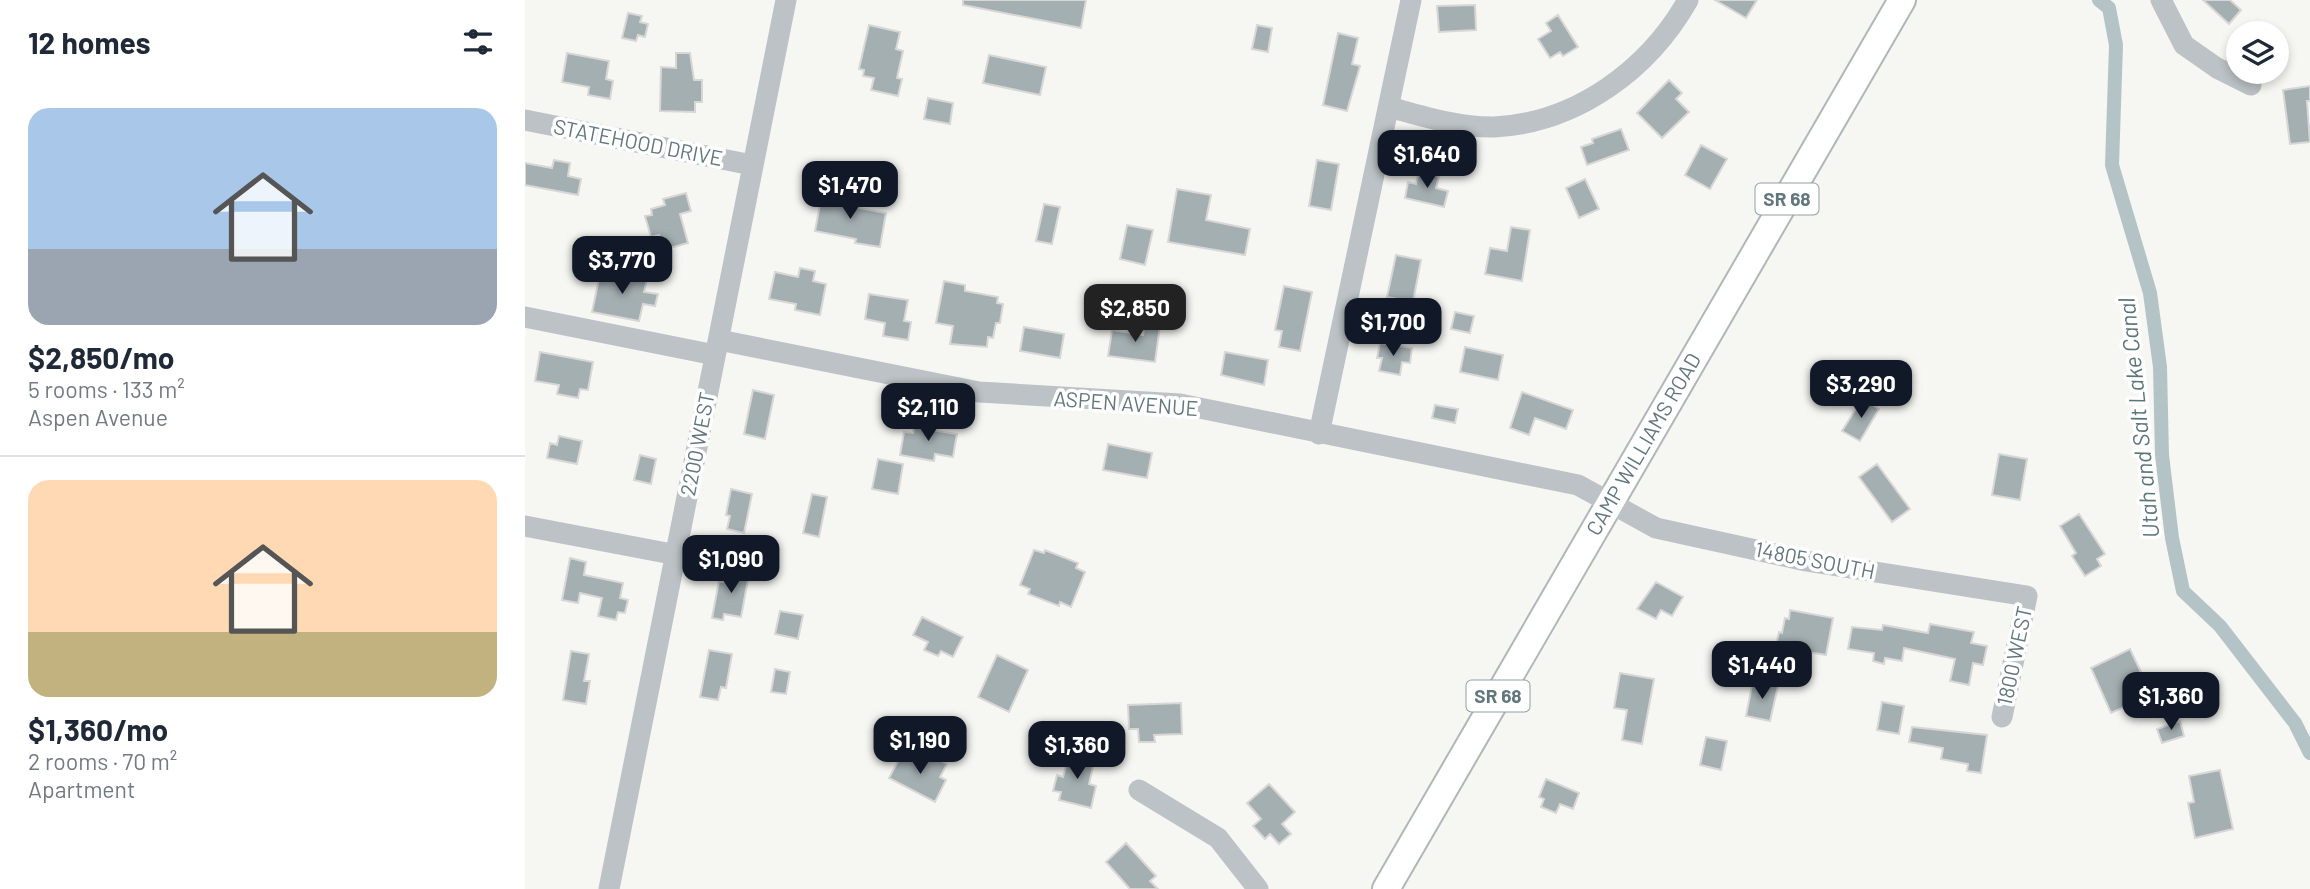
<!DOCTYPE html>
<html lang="en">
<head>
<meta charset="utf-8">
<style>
	body { margin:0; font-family:Barlow,sans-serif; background:#f2f2f3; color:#1f2937; height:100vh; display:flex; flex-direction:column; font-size:26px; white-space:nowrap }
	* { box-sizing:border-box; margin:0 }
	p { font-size:23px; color:#747a83 }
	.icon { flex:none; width:38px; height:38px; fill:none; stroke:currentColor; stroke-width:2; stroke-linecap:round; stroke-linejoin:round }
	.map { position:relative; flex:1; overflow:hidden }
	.panel { display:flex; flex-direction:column; background:#fff; width:525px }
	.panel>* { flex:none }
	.controls { position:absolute; left:1701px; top:21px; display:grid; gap:14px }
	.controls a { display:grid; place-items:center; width:63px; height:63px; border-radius:50%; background:#fff; box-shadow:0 4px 10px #0003; font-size:35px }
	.price { position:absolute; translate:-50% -60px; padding:0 16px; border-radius:14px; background:#111827; color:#fff; font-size:23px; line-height:46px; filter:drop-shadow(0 2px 4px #0008) }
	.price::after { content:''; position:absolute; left:50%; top:42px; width:21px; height:16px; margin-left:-10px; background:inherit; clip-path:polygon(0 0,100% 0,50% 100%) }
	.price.active { background:#222; color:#fff }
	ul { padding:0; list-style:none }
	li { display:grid; align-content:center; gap:14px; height:371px; padding:0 28px }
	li+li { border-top:2px solid #e0e1e3 }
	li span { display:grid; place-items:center; height:217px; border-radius:21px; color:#555 }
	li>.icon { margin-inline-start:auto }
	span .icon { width:126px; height:126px; fill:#fffc; stroke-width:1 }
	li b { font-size:30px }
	h2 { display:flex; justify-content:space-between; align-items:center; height:84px; padding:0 28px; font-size:30px }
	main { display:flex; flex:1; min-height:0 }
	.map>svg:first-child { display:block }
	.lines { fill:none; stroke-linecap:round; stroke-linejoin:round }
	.canal { stroke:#b4c4c6; stroke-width:14 }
	.building { fill:#a4afb2; stroke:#d8d7d5; stroke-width:2 }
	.major-casing { stroke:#b0b6b9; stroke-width:30 }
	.minor { stroke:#bcc2c5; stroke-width:21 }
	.major { stroke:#fff; stroke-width:26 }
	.labels { text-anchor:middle; stroke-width:7; stroke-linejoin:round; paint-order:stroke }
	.shield { fill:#fff; stroke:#919fa4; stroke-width:2 }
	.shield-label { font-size:19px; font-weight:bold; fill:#62767d }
	.street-label { font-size:21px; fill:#62767d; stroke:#fff }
	.water-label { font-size:23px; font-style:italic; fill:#5c7678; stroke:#fff }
</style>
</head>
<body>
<main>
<section class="panel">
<h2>12 homes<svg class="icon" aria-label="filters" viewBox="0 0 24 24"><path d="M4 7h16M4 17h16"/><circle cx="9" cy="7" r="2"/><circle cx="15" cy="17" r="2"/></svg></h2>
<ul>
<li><span style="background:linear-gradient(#a9c7e8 65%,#9aa5b1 0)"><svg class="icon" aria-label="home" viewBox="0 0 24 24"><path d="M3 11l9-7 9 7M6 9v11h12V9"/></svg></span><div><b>$2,850/mo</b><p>5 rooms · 133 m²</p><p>Aspen Avenue</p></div></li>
<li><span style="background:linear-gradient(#ffd9b3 70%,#c2b280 0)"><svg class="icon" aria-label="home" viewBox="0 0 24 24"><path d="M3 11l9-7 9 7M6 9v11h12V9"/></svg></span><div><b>$1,360/mo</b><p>2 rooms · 70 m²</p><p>Apartment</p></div></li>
</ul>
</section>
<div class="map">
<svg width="1785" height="889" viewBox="0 0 1785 889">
	<rect width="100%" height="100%" fill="#f6f6f3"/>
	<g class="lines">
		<!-- canal -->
		<path class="canal" d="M1574,0L1584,8L1591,45L1587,165L1625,293L1635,367L1637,455L1647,538L1658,591L1695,626L1770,723L1785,753"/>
	</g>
	<!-- building -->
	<path class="building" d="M438,0H561L556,28L438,5Z
		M1190,0H1232L1221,18Z
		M1678,0H1705L1716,10L1704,24Z
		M950,5L951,30L914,32L912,6Z
		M103,13L117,16L115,22L123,24L120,37L113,35L111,41L97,38Z
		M1033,15L1053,47L1038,56L1035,52L1025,58L1013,39L1026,31L1021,23Z
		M344,25L375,32L371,49L378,51L372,78L377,79L373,96L346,90L349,78L338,76L339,70L334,69Z
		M732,25L747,28L743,52L727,49Z
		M813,33L833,38L827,64L835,66L822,111L798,105Z
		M42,53L84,61L81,79L88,81L85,99L63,95L64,87L37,82Z
		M151,53H165L169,80H177V102H170V112L135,111L136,67L151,68Z
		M464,55L521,67L515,95L458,83Z
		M1144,80L1157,93L1151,99L1164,112L1137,138L1112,113Z
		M1785,86V101H1782L1785,142L1765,144L1758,90Z
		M403,98L428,103L425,124L399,119Z
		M1096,129L1104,150L1062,165L1056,147L1068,143L1067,139Z
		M1176,145L1202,159L1185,189L1160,175Z
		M29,160L45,163L43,176L56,179L53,195L0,185V163L27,168Z
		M792,160L814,164L806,210L784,206Z
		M894,171L914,176L911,188L923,191L919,207L880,198L883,182L891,184Z
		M1060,179L1074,209L1054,218L1041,188Z
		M652,189L686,195L681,220L725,229L720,255L643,242Z
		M161,193L166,211L155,214L163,243L138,250L134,235L126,237L120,216L127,215L126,209L140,205L138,199Z
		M297,194L325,199L323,206L361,213L355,247L330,243L331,239L290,231Z
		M519,204L535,207L527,244L511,241Z
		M602,225L628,230L620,265L595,259Z
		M986,227L1005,230L997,281L960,274L965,248L982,251Z
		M871,255L896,260L888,302L862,297Z
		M275,268L290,271L288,281L301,284L295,315L270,310L271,304L244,299L250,272L273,277Z
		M76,269L122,279L119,292L133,294L130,306L118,304L114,321L67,312Z
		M419,281L440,285V291L473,297L472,303L478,304L475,323H471L468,338L463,337L462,347L425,344L428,326L411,323Z
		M759,286L787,292L775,351L754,347L757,331L750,330Z
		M344,294L383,300L379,321L386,322L383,340L358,336L360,323L340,319Z
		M930,312L949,316L945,333L926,329Z
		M620,324L635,326L630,362L583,356L587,330L618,335Z
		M499,327L539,334L535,358L495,351Z
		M855,343L887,348L885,363L877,362L875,375L854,371L857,358H852Z
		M940,347L978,355L973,380L935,372Z
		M15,352L68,362L63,390L55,389L53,398L32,394L34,385L10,381Z
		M700,352L743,360L739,385L696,375Z
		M228,390L249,395L240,439L219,434Z
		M997,392L1048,410L1041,429L1010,418L1004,435L985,428Z
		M1337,399L1354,409L1335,441L1317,431Z
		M910,405L933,409L930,423L907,418Z
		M390,421L407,424L406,430L432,434L428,457L410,454L409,461L375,455L379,432L388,433Z
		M34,436L57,441L52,464L22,458L25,443L32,445Z
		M583,444L627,453L622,478L578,470Z
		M1474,454L1502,459L1495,500L1467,495Z
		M115,455L131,459L126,484L109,480Z
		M353,459L378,464L373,494L347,489Z
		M1352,464L1385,509L1367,522L1334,477Z
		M206,489L227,494L219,533L202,529L205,516L201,515Z
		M287,494L302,497L294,537L278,533Z
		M1554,514L1580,554L1572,559L1576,566L1560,576L1547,556L1551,553L1535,526Z
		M509,550L519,553L520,550L553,563L551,568L560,572L546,607L535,602L534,606L503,594L505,589L495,585Z
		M45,558L61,562L59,575L98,583L95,598L103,600L100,613L93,612L91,620L73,616L77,598L55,593L53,603L37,600Z
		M200,570L224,574L216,617L199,614L198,620L187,618L194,581L198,582Z
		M1131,582L1158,597L1147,616L1136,610L1131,619L1112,609Z
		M1265,610L1308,618L1301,655L1270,650L1269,654L1250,651L1254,632L1257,633L1260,618L1264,619Z
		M255,611L278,615L273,639L250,634Z
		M397,617L438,637L428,657L416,651L413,656L399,650L403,642L388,635Z
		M1405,624L1449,632L1446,643L1462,646L1458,665L1448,663L1444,685L1425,681L1430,659L1379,648L1377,661L1360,658L1359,664L1348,661L1349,653L1323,649L1327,627L1357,630L1358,625L1403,633Z
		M1605,649L1616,672L1606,676L1617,699L1586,713L1566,668Z
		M184,650L207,654L201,688L196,687L193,700L175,697Z
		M46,651L64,654L59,681H65L61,704L38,700Z
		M472,655L503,670L484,712L453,697Z
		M250,669L265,672L261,694L246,692Z
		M1095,673L1129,679L1117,744L1097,740L1102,710L1089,708Z
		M1228,680L1253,686L1245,721L1221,716Z
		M1357,702L1379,706L1374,734L1352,730Z
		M656,703L657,734L629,735L630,742H614L613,729H604L603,705Z
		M1655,721L1659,736L1637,743L1632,729Z
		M1387,727L1462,735L1456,773L1442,771L1443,764L1416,759L1418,748L1384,742Z
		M1181,737L1202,741L1196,770L1175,765Z
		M545,752L570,758L564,784L571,786L566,808L534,800L536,792L528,791L532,775L538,777Z
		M377,754L400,765L405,755L422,764L415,777L421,780L410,802L364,778Z
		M1695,770L1708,829L1670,838L1663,803L1669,802L1664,776Z
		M1021,779L1054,793L1048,809L1035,804L1031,813L1016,807L1019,799L1014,797Z
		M744,784L770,812L757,824L766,834L754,844L745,834L740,839L728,826L736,819L722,803Z
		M601,843L631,876L625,881L633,889H605L581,862Z"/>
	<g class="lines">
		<!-- major casing -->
		<g class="major-casing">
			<g id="major">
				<path id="s1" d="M861,889L1377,0"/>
			</g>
		</g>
		<!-- minor -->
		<path class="minor" d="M1636,0L1659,45L1692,68L1726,85
			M864,107C897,116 935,128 969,127C1052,123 1124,69 1163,0
			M0,120L227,165
			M0,317L190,355
			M194,340L454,392L655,404L1053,485L1131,528L1281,561L1502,596L1477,717
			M794,434L886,0
			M0,526L152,555
			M614,790L693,838L733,889
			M84,889L261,0"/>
		<!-- major -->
		<use href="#major" class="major"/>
	</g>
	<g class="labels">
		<!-- shield labels -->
		<g class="shield">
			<rect x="1230.5" y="183.5" width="63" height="31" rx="5"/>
			<rect x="941.5" y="680.5" width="63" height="31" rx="5"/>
		</g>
		<g class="shield-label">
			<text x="1262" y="206">SR 68</text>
			<text x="973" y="703">SR 68</text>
		</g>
		<!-- street labels -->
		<g class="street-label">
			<text transform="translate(113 143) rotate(11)" y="7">STATEHOOD DRIVE</text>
			<text transform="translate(601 404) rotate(4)" y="7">ASPEN AVENUE</text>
			<text transform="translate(173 444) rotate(-79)" y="7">2200 WEST</text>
			<text dy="7" stroke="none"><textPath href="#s1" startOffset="514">CAMP WILLIAMS ROAD</textPath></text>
			<text transform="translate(1290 561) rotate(11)" y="7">14805 SOUTH</text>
			<text transform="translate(1490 656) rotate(-78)" y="7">1800 WEST</text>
		</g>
		<!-- water labels -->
		<g class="water-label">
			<text transform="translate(1614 418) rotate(-96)" y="8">Utah and Salt Lake Canal</text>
		</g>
	</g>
</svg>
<div class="controls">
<a><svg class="icon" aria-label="layers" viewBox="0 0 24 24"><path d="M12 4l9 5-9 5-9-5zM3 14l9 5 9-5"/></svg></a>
</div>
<b class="price" style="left:902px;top:190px">$1,640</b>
<b class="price" style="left:325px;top:221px">$1,470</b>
<b class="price" style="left:97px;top:296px">$3,770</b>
<b class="price active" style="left:610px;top:344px">$2,850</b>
<b class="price" style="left:868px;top:358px">$1,700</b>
<b class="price" style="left:1336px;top:420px">$3,290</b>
<b class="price" style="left:403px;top:443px">$2,110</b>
<b class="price" style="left:206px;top:595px">$1,090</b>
<b class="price" style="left:1237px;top:701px">$1,440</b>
<b class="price" style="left:1646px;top:732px">$1,360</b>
<b class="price" style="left:395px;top:776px">$1,190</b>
<b class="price" style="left:552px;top:781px">$1,360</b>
</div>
</main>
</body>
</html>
